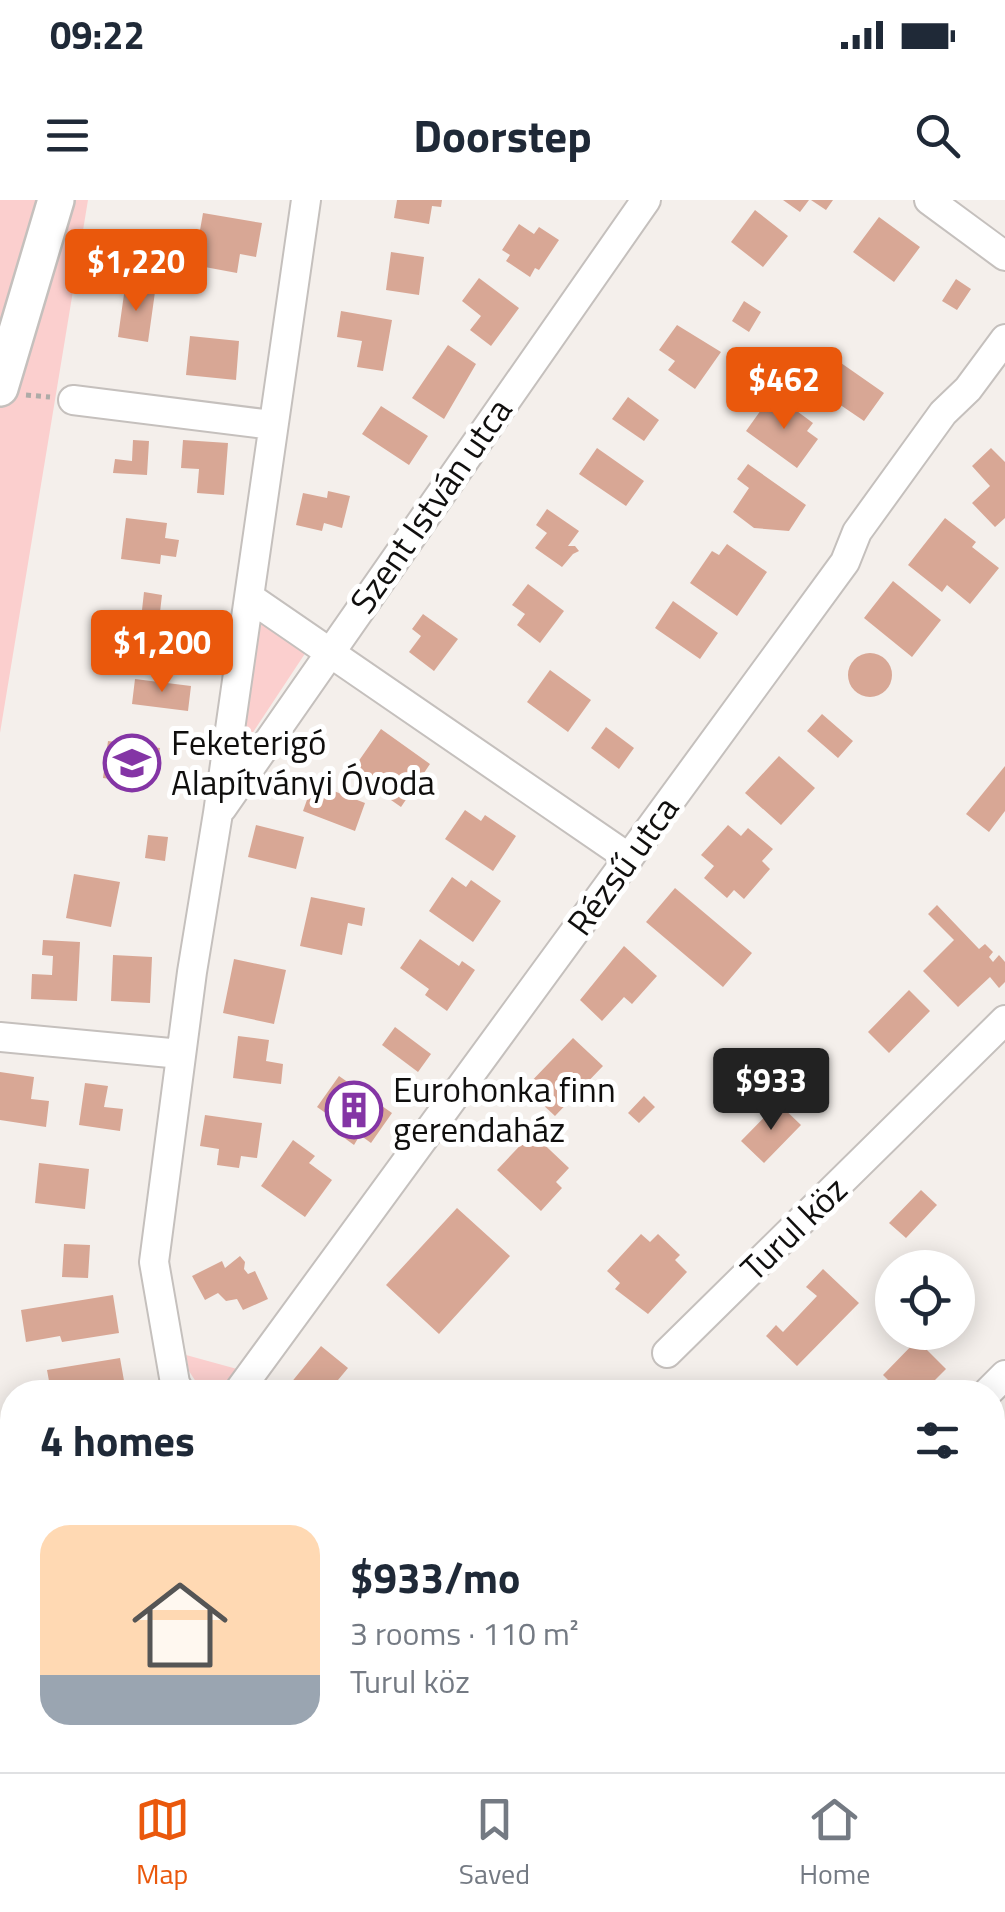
<!DOCTYPE html>
<html lang="en">
<head>
<meta charset="utf-8">
<style>
	body { margin:0; font-family:"Titillium Web",sans-serif; background:#f6f6f7; color:#1f2937; height:100vh; display:flex; flex-direction:column; font-size:38px; white-space:nowrap }
	* { box-sizing:border-box; margin:0 }
	p { font-size:32px; color:#747a83 }
	.icon { flex:none; width:55px; height:55px; fill:none; stroke:currentColor; stroke-width:2; stroke-linecap:round; stroke-linejoin:round }
	.map { position:relative; flex:1; overflow:hidden }
	.drawer { position:absolute; left:0px; top:1180px; width:1005px; height:392px; display:flex; flex-direction:column; background:#fff; border-radius:40px 40px 0 0; box-shadow:0 5px 25px #0003 }
	.drawer>* { flex:none }
	.buttons { position:absolute; left:875px; top:1050px; display:grid; gap:20px }
	.buttons a { display:grid; place-items:center; width:100px; height:100px; border-radius:50%; background:#fff; box-shadow:0 5px 25px #0003; font-size:50px }
	.price { position:absolute; translate:-50% -85px; padding:0 22px; border-radius:10px; background:#ea580c; color:#fff; font-size:32px; line-height:65px; filter:drop-shadow(0 2px 5px #0008) }
	.price::after { content:''; position:absolute; left:50%; top:60px; width:30px; height:22px; margin-left:-15px; background:inherit; clip-path:polygon(0 0,100% 0,50% 100%) }
	.price.selected { background:#222; color:#fff }
	ul { padding:0; list-style:none }
	li { display:flex; align-items:center; gap:30px; height:250px; padding:0 40px }
	li span { display:grid; place-items:center; flex:none; width:280px; height:200px; border-radius:30px; color:#555 }
	li>.icon { margin-inline-start:auto }
	span .icon { width:120px; height:120px; fill:#fffc; stroke-width:1 }
	li b { font-size:42px }
	h2 { display:flex; justify-content:space-between; align-items:center; height:120px; padding:0 40px; font-size:42px }
	.status { display:flex; justify-content:space-between; align-items:center; height:70px; padding:0 50px; background:#fff; direction:ltr }
	.status svg { height:28px; fill:currentColor }
	header { display:flex; justify-content:space-between; align-items:center; height:130px; padding:0 40px; background:#fff; font-size:45px; font-weight:700 }
	.tab-bar { display:flex; justify-content:space-around; align-items:center; height:140px; border-top:2px solid #e0e1e3; background:#fff; font-size:28px; color:#747a83 }
	.tab-bar a { display:grid; justify-items:center; gap:5px }
	.tab-bar .selected { color:#ea580c }
	.map>svg:first-child { display:block }
	.green { fill:#fbcfce }
	.building { fill:#d8a795 }
	.lines { fill:none; stroke-linecap:round; stroke-linejoin:round }
	.minor-casing { stroke:#c5c0bd; stroke-width:32 }
	.tertiary-casing { stroke:#c5c0bd; stroke-width:40 }
	.path { stroke:#aeaba7; stroke-width:5; stroke-dasharray:5 5; stroke-linecap:butt }
	.minor { stroke:#fff; stroke-width:28 }
	.tertiary { stroke:#fff; stroke-width:35 }
	.labels { text-anchor:middle; stroke-width:10; stroke-linejoin:round; paint-order:stroke }
	.street-label { font-size:35px; fill:#100f0e; stroke:#fff }
	.poi-label { font-size:35px; fill:#100f0e; stroke:#fff; text-anchor:start }
</style>
</head>
<body>
<div class="status"><b>09:22</b><svg viewBox="0 0 49 12"><path d="M0 12V9h3v3zM5 12V6h3v6zM10 12V3h3v9zM15 12V0h3v12zM26 1h20v11H26zM47 4h2v5h-2z"/></svg></div>
<header><svg class="icon" aria-label="menu" viewBox="0 0 24 24"><path d="M4 6h16M4 12h16M4 18h16"/></svg>Doorstep<svg class="icon" aria-label="search" viewBox="0 0 24 24"><circle cx="10" cy="10" r="6"/><path d="M15 15l6 6"/></svg></header>
<div class="map">
<svg width="1005" height="1572" viewBox="0 0 1005 1572">
	<rect width="100%" height="100%" fill="#f4efeb"/>
	<!-- green -->
	<path class="green" d="M0,0H88L0,533Z
		M256,415L308,449L244,546L237,540Z
		M186,1155L237,1169C225,1184 218,1189 198,1185L189,1171Z
		M0,1490L12,1501V1560H83L98,1572H0Z"/>
	<!-- building -->
	<path class="building" d="M397,0H442L441,7L432,6L429,24L394,18Z
		M783,0H809L800,12Z
		M811,0H833L826,10Z
		M755,10L788,36L763,67L731,42Z
		M203,13L262,23L256,57L240,54L237,73L194,65Z
		M879,17L920,47L894,82L853,52Z
		M519,24L534,34L539,27L559,40L539,70L535,68L530,77L506,61L510,55L502,50Z
		M391,52L424,57L419,95L386,90Z
		M479,78L519,108L491,146L470,130L481,116L462,101Z
		M956,79L971,89L957,110L942,101Z
		M125,87L155,92L148,142L118,137Z
		M744,101L761,112L749,132L732,121Z
		M341,111L392,120L383,171L357,167L362,141L337,137Z
		M677,125L721,152L695,189L668,170L675,161L659,150Z
		M190,136L239,141L236,180L186,175Z
		M448,145L476,164L444,219L412,198Z
		M831,156L884,193L864,221L811,185Z
		M628,197L659,220L644,241L612,219Z
		M782,200L813,223L807,231L818,239L797,268L746,231L766,203L775,209Z
		M381,206L428,236L409,265L362,234Z
		M133,240L149,241L147,275L113,273L115,259L132,261Z
		M183,240L228,243L224,295L197,293L199,269L181,268Z
		M597,248L644,281L626,306L579,274Z
		M991,248L1005,262V318L995,327L972,303L990,286L972,266Z
		M748,264L806,305L789,331L754,328L733,312L749,288L737,279Z
		M328,291L350,296L342,328L324,323L322,331L296,325L303,293L327,298Z
		M547,309L579,331L568,346H575L579,351L573,354L562,367L535,348L547,333L536,325Z
		M126,318L167,323L165,338L179,340L176,357L161,355L160,364L121,359Z
		M945,318L976,342L972,347L999,368L970,404L947,385L942,392L908,365Z
		M727,344L767,372L737,416L690,383L712,351L719,355Z
		M893,381L941,420L912,457L864,418Z
		M528,384L564,411L540,443L517,425L525,414L512,405Z
		M144,392L162,395L160,412L142,410Z
		M673,401L718,433L700,459L655,428Z
		M423,414L458,439L434,471L409,452L421,436L412,429Z
		M848 475a22 22 0 1 1 44 0a22 22 0 1 1-44 0Z
		M550,470L591,500L568,532L527,502Z
		M135,479L191,486L188,511L132,504Z
		M822,514L853,541L838,558L807,531Z
		M606,527L634,548L619,569L591,548Z
		M381,529L430,564L401,607L351,572Z
		M108,541L160,548L158,564L146,562L143,583L103,578Z
		M779,556L815,588L781,625L745,593Z
		M1005,566V611L989,632L966,614Z
		M313,583L365,603L355,631L303,611Z
		M465,610L481,621L485,615L516,636L493,671L445,639Z
		M256,625L304,637L296,669L248,657Z
		M728,625L741,636L748,628L773,649L762,661L770,669L744,699L734,690L727,698L704,678L714,666L701,655Z
		M148,635L168,637L165,661L145,658Z
		M74,674L120,682L111,727L66,718Z
		M452,677L466,687L471,680L501,701L473,742L429,711Z
		M675,688L752,753L723,787L646,722Z
		M311,697L365,708L362,726L348,723L342,755L300,746Z
		M937,705L979,749L985,744L993,752L989,757L993,762L999,755L1005,762V782L999,788L990,777L958,807L923,771L954,740L928,714Z
		M420,739L459,766L462,761L475,770L447,811L425,795L429,789L400,768Z
		M43,740L80,742L77,801L31,799L32,774L52,775L53,756L42,755Z
		M624,746L657,776L632,804L624,797L602,821L580,800Z
		M113,755L152,757L150,803L111,801Z
		M234,759L286,770L274,824L223,813Z
		M909,790L930,811L889,853L868,832Z
		M395,827L431,854L418,872L382,845Z
		M238,836L269,840L266,861L283,864L281,884L233,878Z
		M573,838L603,866L555,916L525,888Z
		M0,872L34,877L31,899L49,901L46,927L0,920Z
		M339,876L392,913L371,943L360,935L354,945L332,929L337,921L317,907Z
		M85,883L108,886L104,907L123,909L120,931L79,925Z
		M644,896L655,907L639,923L628,913Z
		M778,903L801,925L764,963L741,941Z
		M205,915L262,923L257,958L241,956L239,968L217,965L219,949L200,946Z
		M532,933L569,968L556,982L562,988L541,1011L497,970Z
		M293,940L315,956L309,963L332,980L305,1017L261,986Z
		M39,963L89,969L85,1009L35,1003Z
		M921,990L937,1005L906,1038L889,1023Z
		M457,1008L510,1056L439,1134L386,1085Z
		M641,1034L650,1042L658,1034L680,1055L675,1060L687,1072L648,1114L615,1089L620,1083L607,1071Z
		M64,1044L90,1045L88,1078L62,1077Z
		M240,1056L245,1062L244,1069L248,1074L255,1071L268,1099L243,1110L237,1099L226,1101L218,1093L205,1100L192,1076L222,1061L225,1068Z
		M823,1069L859,1103L797,1166L766,1136L776,1125L783,1132L817,1096L806,1087Z
		M113,1095L119,1133L62,1142L60,1136L26,1142L21,1110Z
		M917,1140L946,1169L923,1192H900L883,1175Z
		M321,1146L348,1168L328,1192H300L290,1184Z
		M120,1158L126,1192H51L47,1170Z
		M1005,1237V1294L992,1281V1249Z
		M394,1560H411L423,1572H382Z
		M445,1560H519L523,1564L515,1572H460Z
		M759,1560H828L836,1568L832,1572H771Z"/>
	<g class="lines">
		<!-- minor casing -->
		<g class="minor-casing">
			<path id="minor" d="M929,0L1005,56
				M73,200L272,225
				M249,397L629,658
				M222,608L646,0
				M0,837L181,854
				M667,1153L1005,820
				M180,1192L175,1183L154,1062L192,772L218,613L306,0
				M238,1192L845,362L857,332L943,213L968,189L1005,139
				M988,1192L1005,1175
				M139,1560L153,1572
				M622,1572L634,1560"/>
		</g>
		<!-- tertiary casing -->
		<g class="tertiary-casing">
			<path id="tertiary" d="M0,188L56,0"/>
		</g>
		<!-- path -->
		<path class="path" d="M26,195L50,197
			M0,1478L3,1483L9,1557L17,1572"/>
		<!-- minor -->
		<use href="#minor" class="minor"/>
		<!-- tertiary -->
		<use href="#tertiary" class="tertiary"/>
	</g>
	<!-- icons -->
	<defs>
		<g id="school-ring" transform="scale(2.875)"><circle r="9.5" fill="#fff" stroke="#8435a5" stroke-width="1.5"/><path d="M0-5L7-2L0 1L-7-2ZM-4 1L0 2.5L4 1V4Q0 6-4 4Z" fill="#8435a5"/></g>
		<g id="building-ring" transform="scale(2.875)"><circle r="9.5" fill="#fff" stroke="#8435a5" stroke-width="1.5"/><path d="M-4-6H4V6H1V3H-1V6H-4ZM-2.5-4.3h1.7v1.8h-1.7ZM.8-4.3h1.7v1.8H.8ZM-2.5-1h1.7V.8h-1.7ZM.8-1h1.7V.8H.8Z" fill="#8435a5"/></g>
	</defs>
	<g fill-rule="evenodd">
		<use href="#school-ring" x="132" y="563"/>
		<use href="#building-ring" x="354" y="910"/>
	</g>
	<g class="labels">
		<!-- street labels -->
		<g class="street-label">
			<text transform="translate(431 306) rotate(-55)" y="12">Szent István utca</text>
			<text transform="translate(623 666) rotate(-54)" y="12">Rézsű utca</text>
			<text transform="translate(794 1029) rotate(-44)" y="12">Turul köz</text>
		</g>
		<!-- poi labels -->
		<g class="poi-label">
			<text x="171" y="555">Feketerigó<tspan x="171" dy="40">Alapítványi Óvoda</tspan></text>
			<text x="393" y="902">Eurohonka finn<tspan x="393" dy="40">gerendaház</tspan></text>
		</g>
	</g>
</svg>
<div class="buttons">
<a><svg class="icon" aria-label="locate" viewBox="0 0 24 24"><circle cx="12" cy="12" r="6"/><path d="M12 2v4M12 18v4M2 12h4M18 12h4"/></svg></a>
</div>
<b class="price" style="left:136px;top:114px">$1,220</b>
<b class="price" style="left:784px;top:232px">$462</b>
<b class="price" style="left:162px;top:495px">$1,200</b>
<b class="price selected" style="left:771px;top:933px">$933</b>
<section class="drawer">
<h2>4 homes<svg class="icon" aria-label="filters" viewBox="0 0 24 24"><path d="M4 7h16M4 17h16"/><circle cx="9" cy="7" r="2"/><circle cx="15" cy="17" r="2"/></svg></h2>
<ul>
<li><span style="background:linear-gradient(#ffd9b3 75%,#9aa5b1 0)"><svg class="icon" aria-label="home" viewBox="0 0 24 24"><path d="M3 11l9-7 9 7M6 9v11h12V9"/></svg></span><div><b>$933/mo</b><p>3 rooms · 110 m²</p><p>Turul köz</p></div></li>
</ul>
</section>
</div>
<nav class="tab-bar">
<a class="selected"><svg class="icon" aria-label="map" viewBox="0 0 24 24"><path d="M3 6l6-2 6 2 6-2v14l-6 2-6-2-6 2zM9 4v14M15 6v14"/></svg>Map</a>
<a><svg class="icon" aria-label="saved" viewBox="0 0 24 24"><path d="M7 4h10v16l-5-4-5 4z"/></svg>Saved</a>
<a><svg class="icon" aria-label="home" viewBox="0 0 24 24"><path d="M3 11l9-7 9 7M6 9v11h12V9"/></svg>Home</a>
</nav>
</body>
</html>
